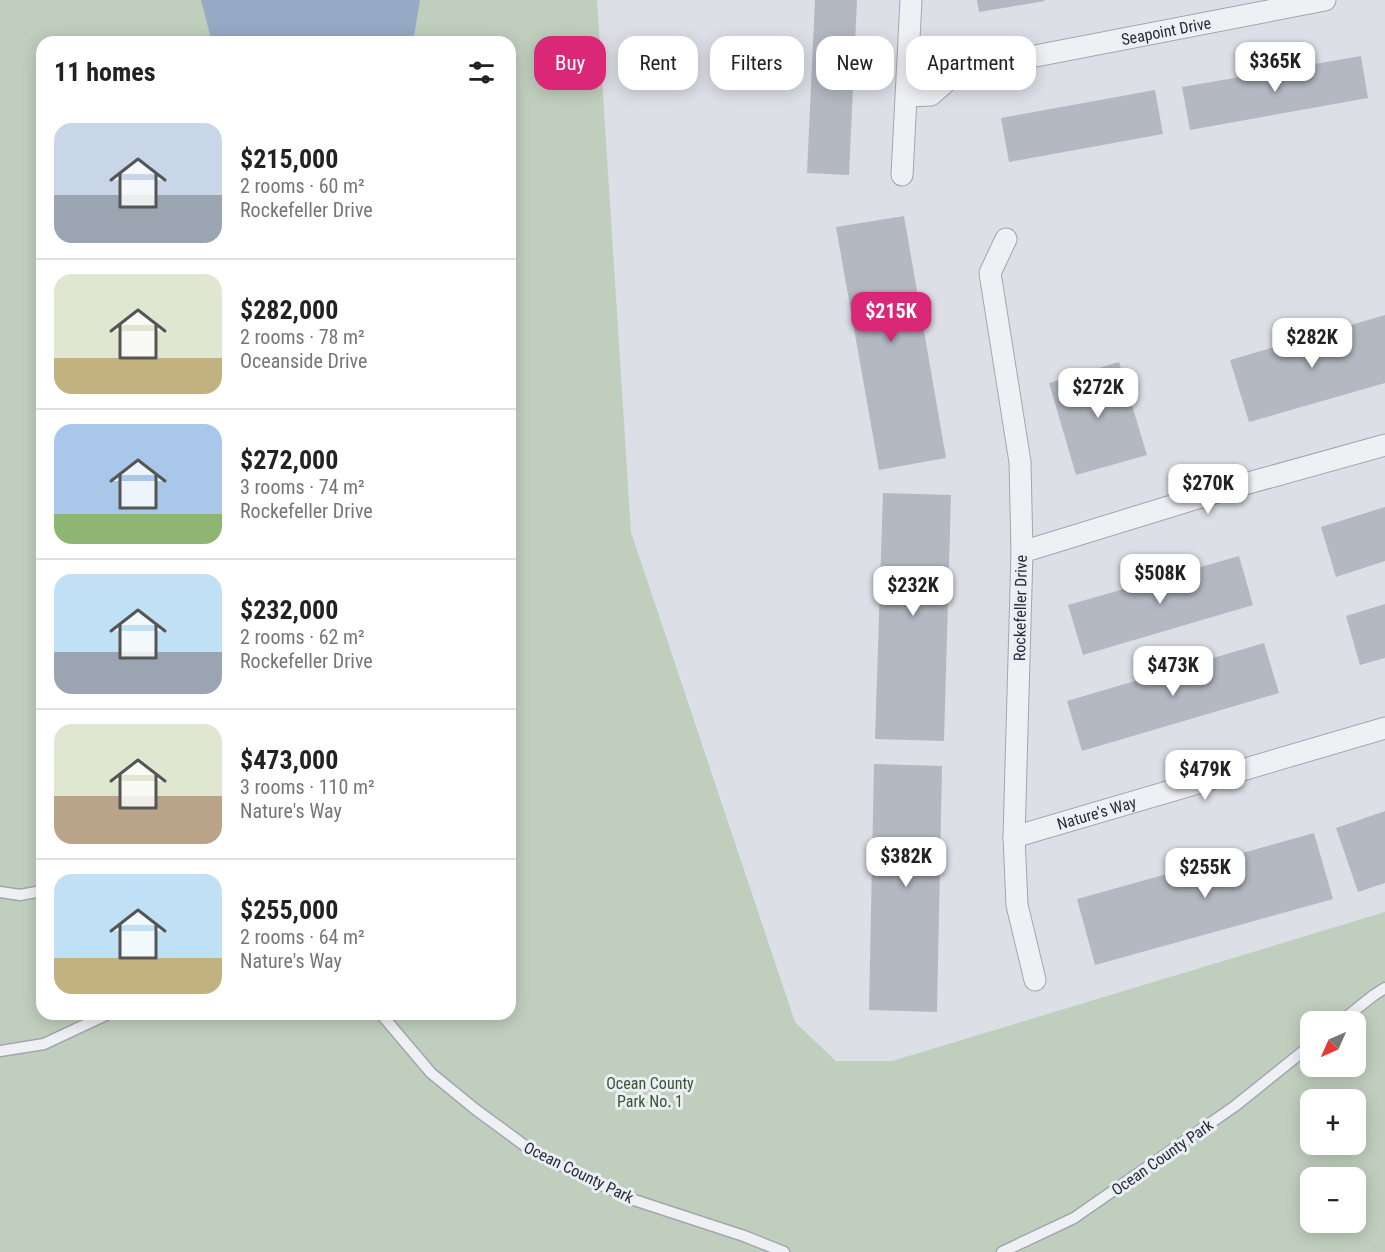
<!DOCTYPE html>
<html lang="en">
<head>
<meta charset="utf-8">
<style>
	body { margin:0; font-family:"Roboto Condensed",sans-serif; background:#f2f2f2; color:#222; height:100vh; display:flex; flex-direction:column; font-size:22px; white-space:nowrap }
	* { box-sizing:border-box; margin:0 }
	p { font-size:20px; color:#767676 }
	.icon { flex:none; width:33px; height:33px; fill:none; stroke:currentColor; stroke-width:2; stroke-linecap:round; stroke-linejoin:round }
	.map { position:relative; flex:1; overflow:hidden }
	.side { position:absolute; left:36px; top:36px; width:480px; height:984px; display:flex; flex-direction:column; background:#fff; border-radius:18px; box-shadow:0 3px 15px #0003 }
	.side>* { flex:none }
	.guide { position:absolute; left:534px; top:36px; width:570px; height:54px; display:flex; gap:12px }
	.needle { width:39px; rotate:225deg }
	.fabs { position:absolute; left:1300px; top:1011px; display:grid; gap:12px }
	.fabs a { display:grid; place-items:center; width:66px; height:66px; border-radius:12px; background:#fff; box-shadow:0 3px 15px #0003; font-size:30px }
	.price { position:absolute; translate:-50% -51px; padding:0 14px; border-radius:12px; background:#fff; color:#222; font-size:20px; line-height:39px; filter:drop-shadow(0 2px 3px #0008) }
	.price::after { content:''; position:absolute; left:50%; top:36px; width:18px; height:14px; margin-left:-9px; background:inherit; clip-path:polygon(0 0,100% 0,50% 100%) }
	.price.current { background:#db2777; color:#fff }
	ul { padding:0; list-style:none }
	li { display:flex; align-items:center; gap:18px; height:150px; padding:0 18px }
	li+li { border-top:2px solid #e0e0e0 }
	li span { display:grid; place-items:center; flex:none; width:168px; height:120px; border-radius:18px; color:#555 }
	li>.icon { margin-inline-start:auto }
	span .icon { width:72px; height:72px; fill:#fffc; stroke-width:1 }
	li b { font-size:26px }
	h2 { display:flex; justify-content:space-between; align-items:center; height:72px; padding:0 18px; font-size:26px }
	.pill { padding:0 21px; border-radius:18px; background:#fff; box-shadow:0 3px 15px #0003; font-size:21px; line-height:54px }
	.pill.current { background:#db2777; color:#fff }
	.map>svg:first-child { display:block }
	.green { fill:#c0cfbd; fill-rule:evenodd }
	.water { fill:#97aac5 }
	.building { fill:#b3b8c2 }
	.lines { fill:none; stroke-linecap:round; stroke-linejoin:round }
	.service-casing { stroke:#a2a6af; stroke-width:13 }
	.minor-casing { stroke:#a2a6af; stroke-width:23 }
	.service { stroke:#eef0f4; stroke-width:10 }
	.minor { stroke:#eef0f4; stroke-width:21 }
	.labels { text-anchor:middle; stroke-width:6; stroke-linejoin:round; paint-order:stroke }
	.street-label { font-size:16px; fill:#262c3b; stroke:#ebeef3 }
	.park-label { font-size:16px; fill:#385634; stroke:#ebeef3 }
</style>
</head>
<body>
<div class="map">
<svg width="1385" height="1252" viewBox="0 0 1385 1252">
	<rect width="100%" height="100%" fill="#dcdfe6"/>
	<!-- green -->
	<path class="green" d="M0,0H597L631,532L795,1022L836,1061H892L1385,912V1252H0ZM42,42H510V1014H42ZM1311,1022H1356V1066H1311ZM1311,1100H1356V1144H1311ZM1311,1178H1356V1222H1311Z"/>
	<!-- water -->
	<path class="water" d="M201,0H420L413,42H212Z"/>
	<!-- building -->
	<path class="building" d="M815,0H857L849,175L807,173Z
		M977,0H1045V1L979,12Z
		M1361,56L1368,98L1190,130L1182,87Z
		M1155,90L1163,134L1009,162L1001,118Z
		M904,216L946,458L879,470L836,227Z
		M1385,315V383L1249,422L1230,360Z
		M1119,362L1147,455L1076,475L1049,383Z
		M883,493L951,495L944,741L875,739Z
		M1385,507V561L1336,577L1321,527Z
		M1239,556L1253,605L1083,655L1068,605Z
		M1385,604V658L1360,665L1346,616Z
		M1264,643L1279,693L1082,751L1067,701Z
		M874,764L942,766L937,1012L869,1010Z
		M1385,811V883L1358,892L1336,828Z
		M1314,833L1333,899L1095,965L1077,899Z"/>
	<g class="lines">
		<!-- service casing -->
		<g class="service-casing">
			<path id="service" d="M0,892L20,895L42,891
				M381,1014L431,1073L475,1109L532,1151L628,1198L744,1236L784,1252
				M1340,1022L1374,995L1385,988
				M0,1051L44,1044L108,1014
				M1002,1252L1074,1218L1235,1106L1311,1045"/>
		</g>
		<!-- minor casing -->
		<g class="minor-casing">
			<g id="minor">
				<path id="s1" d="M907,96L931,95L958,71L1325,0"/>
				<path d="M902,175L911,0"/>
				<path d="M1006,239L990,273L1020,462L1022,552L1014,837L1017,905L1035,980"/>
				<path d="M1022,552L1227,489L1385,445"/>
				<path id="s2" d="M1014,837L1385,728"/>
			</g>
		</g>
		<!-- service -->
		<use href="#service" class="service"/>
		<!-- minor -->
		<use href="#minor" class="minor"/>
	</g>
	<g class="labels">
		<!-- street labels -->
		<g class="street-label">
			<text dy="6" stroke="none"><textPath href="#s1" startOffset="272">Seapoint Drive</textPath></text>
			<text transform="translate(1020 608) rotate(-89)" y="6">Rockefeller Drive</text>
			<text dy="6" stroke="none"><textPath href="#s2" startOffset="86">Nature's Way</textPath></text>
			<text transform="translate(1162 1157) rotate(-35)" y="6">Ocean County Park</text>
			<text transform="translate(579 1172) rotate(26)" y="6">Ocean County Park</text>
		</g>
		<!-- park labels -->
		<g class="park-label">
			<text x="650" y="1089">Ocean County<tspan x="650" dy="18">Park No. 1</tspan></text>
		</g>
	</g>
</svg>
<div class="fabs">
<a><svg class="needle" viewBox="-14 -14 28 28"><path d="M0-13l5 13h-10z" fill="#e53935"/><path d="M0 13l5-13h-10z" fill="#767676"/></svg></a>
<a>+</a>
<a>−</a>
</div>
<b class="price" style="left:1275px;top:93px">$365K</b>
<b class="price current" style="left:891px;top:343px">$215K</b>
<b class="price" style="left:1312px;top:369px">$282K</b>
<b class="price" style="left:1098px;top:419px">$272K</b>
<b class="price" style="left:1208px;top:515px">$270K</b>
<b class="price" style="left:1160px;top:605px">$508K</b>
<b class="price" style="left:913px;top:617px">$232K</b>
<b class="price" style="left:1173px;top:697px">$473K</b>
<b class="price" style="left:1205px;top:801px">$479K</b>
<b class="price" style="left:906px;top:888px">$382K</b>
<b class="price" style="left:1205px;top:899px">$255K</b>
<div class="guide">
<a class="pill current">Buy</a>
<a class="pill">Rent</a>
<a class="pill">Filters</a>
<a class="pill">New</a>
<a class="pill">Apartment</a>
</div>
<section class="side">
<h2>11 homes<svg class="icon" aria-label="filters" viewBox="0 0 24 24"><path d="M4 7h16M4 17h16"/><circle cx="9" cy="7" r="2"/><circle cx="15" cy="17" r="2"/></svg></h2>
<ul>
<li><span style="background:linear-gradient(#c9d6e8 60%,#9aa5b1 0)"><svg class="icon" aria-label="home" viewBox="0 0 24 24"><path d="M3 11l9-7 9 7M6 9v11h12V9"/></svg></span><div><b>$215,000</b><p>2 rooms · 60 m²</p><p>Rockefeller Drive</p></div></li>
<li><span style="background:linear-gradient(#dfe7d0 70%,#c2b280 0)"><svg class="icon" aria-label="home" viewBox="0 0 24 24"><path d="M3 11l9-7 9 7M6 9v11h12V9"/></svg></span><div><b>$282,000</b><p>2 rooms · 78 m²</p><p>Oceanside Drive</p></div></li>
<li><span style="background:linear-gradient(#a9c7e8 75%,#8fb573 0)"><svg class="icon" aria-label="home" viewBox="0 0 24 24"><path d="M3 11l9-7 9 7M6 9v11h12V9"/></svg></span><div><b>$272,000</b><p>3 rooms · 74 m²</p><p>Rockefeller Drive</p></div></li>
<li><span style="background:linear-gradient(#bfe0f5 65%,#9aa5b1 0)"><svg class="icon" aria-label="home" viewBox="0 0 24 24"><path d="M3 11l9-7 9 7M6 9v11h12V9"/></svg></span><div><b>$232,000</b><p>2 rooms · 62 m²</p><p>Rockefeller Drive</p></div></li>
<li><span style="background:linear-gradient(#dfe7d0 60%,#b9a48a 0)"><svg class="icon" aria-label="home" viewBox="0 0 24 24"><path d="M3 11l9-7 9 7M6 9v11h12V9"/></svg></span><div><b>$473,000</b><p>3 rooms · 110 m²</p><p>Nature's Way</p></div></li>
<li><span style="background:linear-gradient(#bfe0f5 70%,#c2b280 0)"><svg class="icon" aria-label="home" viewBox="0 0 24 24"><path d="M3 11l9-7 9 7M6 9v11h12V9"/></svg></span><div><b>$255,000</b><p>2 rooms · 64 m²</p><p>Nature's Way</p></div></li>
</ul>
</section>
</div>
</body>
</html>
